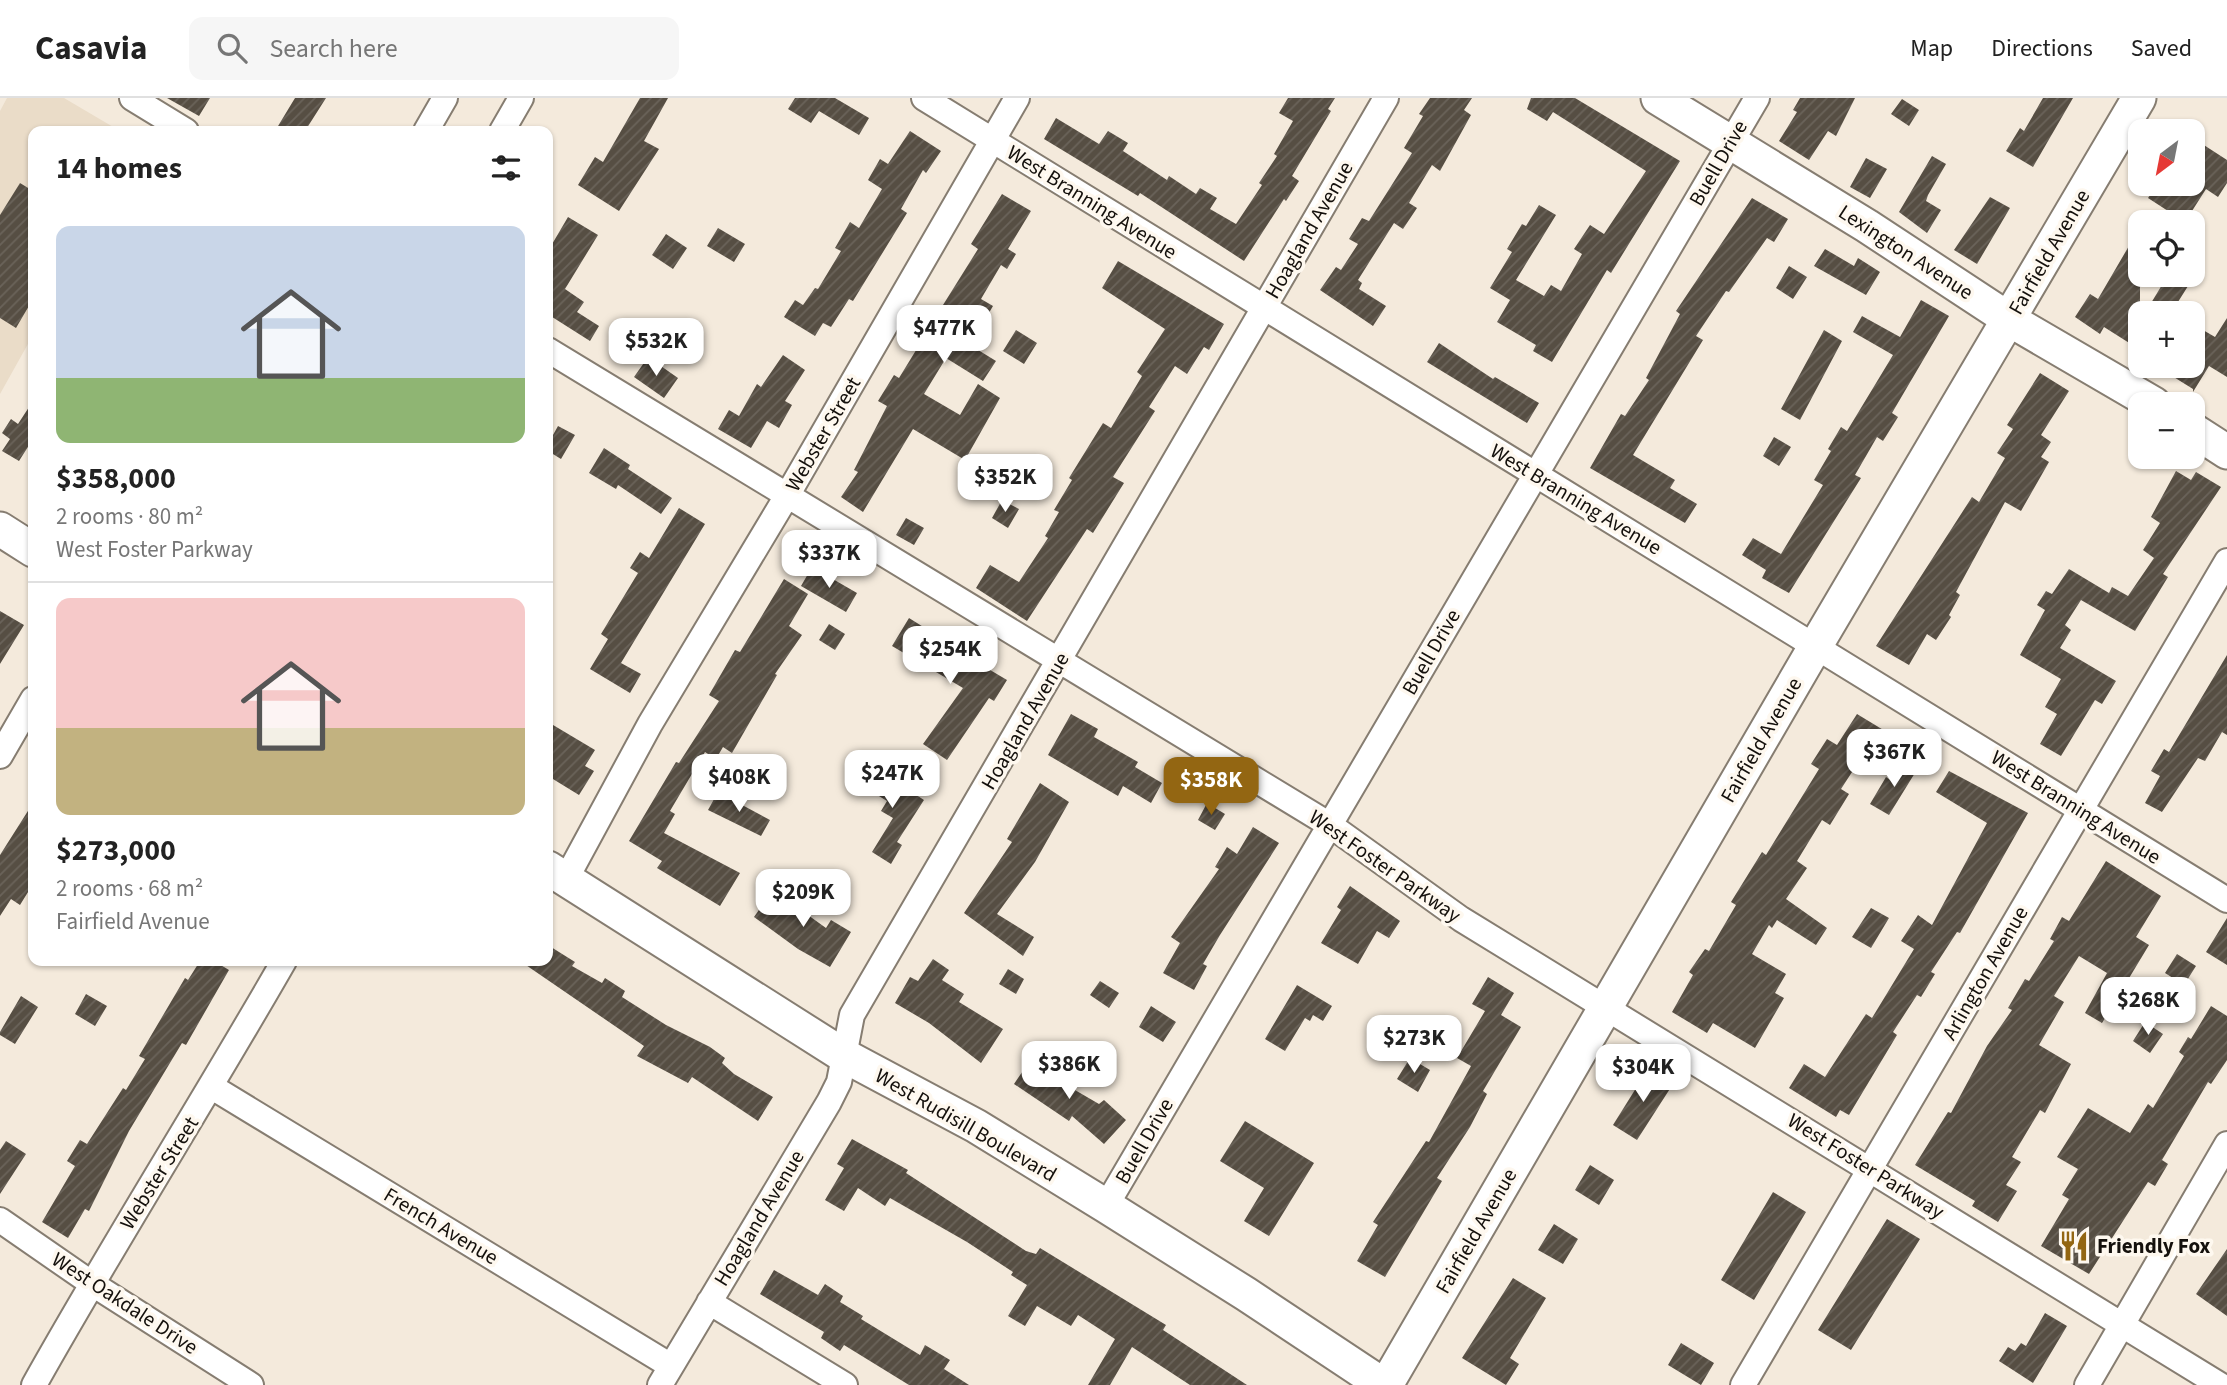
<!DOCTYPE html>
<html lang="en">
<head>
<meta charset="utf-8">
<style>
	body { margin:0; font-family:"Source Sans 3",sans-serif; background:#f6f6f6; color:#222; height:100vh; display:flex; flex-direction:column; font-size:26px; white-space:nowrap }
	* { box-sizing:border-box; margin:0 }
	p { font-size:23px; color:#767676 }
	.icon { flex:none; width:38px; height:38px; fill:none; stroke:currentColor; stroke-width:2; stroke-linecap:round; stroke-linejoin:round }
	.map { position:relative; flex:1; overflow:hidden }
	.details { position:absolute; left:28px; top:28px; width:525px; height:840px; display:flex; flex-direction:column; background:#fff; border-radius:14px; box-shadow:0 2px 5px #0004 }
	.details>* { flex:none }
	.needle { width:46px; rotate:212deg }
	.fabs { position:absolute; left:2128px; top:21px; display:grid; gap:14px }
	.fabs a { display:grid; place-items:center; width:77px; height:77px; border-radius:14px; background:#fff; box-shadow:0 2px 5px #0004; font-size:35px }
	.price { position:absolute; translate:-50% -60px; padding:0 16px; border-radius:14px; background:#fff; color:#222; font-size:23px; line-height:46px; filter:drop-shadow(0 2px 4px #0008) }
	.price::after { content:''; position:absolute; left:50%; top:42px; width:21px; height:16px; margin-left:-10px; background:inherit; clip-path:polygon(0 0,100% 0,50% 100%) }
	.price.selected { background:#936612; color:#fff }
	ul { padding:0; list-style:none }
	li { display:grid; align-content:center; gap:14px; height:371px; padding:0 28px }
	li+li { border-top:2px solid #e0e0e0 }
	li span { display:grid; place-items:center; height:217px; border-radius:14px; color:#555 }
	li>.icon { margin-inline-start:auto }
	span .icon { width:126px; height:126px; fill:#fffc; stroke-width:1 }
	li b { font-size:30px }
	h2 { display:flex; justify-content:space-between; align-items:center; height:84px; padding:0 28px; font-size:30px }
	header { display:flex; align-items:center; gap:42px; box-sizing:border-box; height:98px; padding:0 35px; background:#fff; border-bottom:2px solid #e0e0e0 }
	header strong { font-size:33px }
	nav { display:flex; gap:38px; margin-inline-start:auto; font-size:24px }
	.search { width:490px; height:63px; background:#f6f6f6; display:flex; align-items:center; gap:18px; box-sizing:border-box; padding:0 24px; border-radius:14px; color:#767676; font-size:26px }
	.map>svg:first-child { display:block }
	.built { fill:#eadcc8 }
	.building { fill:url(#building-hatch) }
	.lines { fill:none; stroke-linecap:round; stroke-linejoin:round }
	.street-casing { stroke:#867d71; stroke-width:28 }
	.secondary-casing { stroke:#867d71; stroke-width:37 }
	.street { stroke:#fff; stroke-width:24 }
	.secondary { stroke:#fff; stroke-width:33 }
	.labels { text-anchor:middle; stroke-width:7; stroke-linejoin:round; paint-order:stroke }
	.street-label { font-size:21px; fill:#14100c; stroke:#fef8ef }
	.poi-label { font-size:21px; font-weight:bold; fill:#14100c; stroke:#fef8ef; text-anchor:start }
</style>
</head>
<body>
<header>
<strong>Casavia</strong>
<div class="search"><svg class="icon" aria-label="search" viewBox="0 0 24 24"><circle cx="10" cy="10" r="6"/><path d="M15 15l6 6"/></svg>Search here</div>
<nav><a>Map</a><a>Directions</a><a>Saved</a></nav>
</header>
<div class="map">
<svg width="2227" height="1287" viewBox="0 0 2227 1287">
	<defs>
		<pattern id="building-hatch" width="6" height="6" patternUnits="userSpaceOnUse" patternTransform="scale(1.75)"><rect width="6" height="6" fill="#564e43"/><path d="M-1 1l2-2M0 6l6-6M5 7l2-2" fill="none" stroke="#6a635a"/></pattern>
	</defs>
	<rect width="100%" height="100%" fill="#f4eadc"/>
	<!-- built -->
	<path class="built" d="M7,0H64L120,33H33V237L0,296V13Z"/>
	<!-- building -->
	<path class="building" d="M167,0H210L199,18Z
		M295,0H326L305,33H275Z
		M640,0H668L644,43L659,51L619,113L578,87L595,59L603,64Z
		M795,0H835L869,20L859,37L819,13L811,25L788,11Z
		M1288,0H1335L1328,11L1331,13L1292,78L1299,83L1286,103L1284,101L1244,163L1140,95L1138,98L1044,41L1056,20L1099,46L1108,33L1128,45L1123,53L1167,82L1169,78L1196,96L1200,90L1217,100L1210,111L1236,126L1262,87L1259,85L1277,58L1274,56L1293,23L1279,15Z
		M1430,0H1472L1464,12L1471,17L1440,73L1432,67L1409,105L1417,110L1403,131L1394,125L1358,182L1362,185L1359,191L1386,208L1373,228L1320,192L1336,169L1341,172L1358,146L1349,141L1362,120L1369,123L1412,55L1404,50L1423,18L1419,16Z
		M1531,0H1575L1680,63L1611,175L1607,172L1552,264L1533,253L1536,247L1497,224L1510,202L1490,190L1512,154L1507,151L1522,126L1526,128L1539,107L1556,117L1516,182L1544,198L1551,187L1561,193L1582,156L1574,151L1590,127L1604,136L1646,73L1553,14L1547,23L1527,11Z
		M1800,0H1855L1836,38L1828,33L1809,62L1779,43L1797,14L1793,12Z
		M2043,0H2073L2033,69L2006,53L2020,30L2024,33Z
		M1902,1L1919,12L1909,28L1891,16Z
		M910,33L941,53L926,75L923,72L901,111L907,115L853,203L849,201L831,229L823,225L815,238L784,219L795,202L803,207L815,190L818,191L841,153L835,150L850,124L859,130L882,91L868,82L880,61L888,66Z
		M2193,40L2227,62V85L2218,99L2206,91L2185,124L2148,100L2157,86H2193Z
		M1932,58L1946,66L1928,97L1926,103L1941,112L1927,135L1899,114Z
		M1866,60L1887,71L1870,100L1850,89Z
		M20,85L33,93V201L16,230L0,220V117Z
		M1002,96L1031,113L1008,151L1016,156L1007,171L1001,167L981,201L993,208L970,247L996,263L983,283L946,260L924,296L960,317L978,286L1000,300L965,362L913,331L863,414L841,399L858,374L854,372L887,308L878,303L894,277L899,280L918,249L923,252L948,210L943,207L978,151L971,146Z
		M1990,99L2010,110L1977,166L1954,152Z
		M1752,100L1788,121L1774,144L1767,140L1729,194L1726,193L1696,238L1703,242L1633,357L1675,382L1670,390L1697,406L1685,425L1590,370L1621,316L1625,318L1649,282L1646,280L1680,216L1676,213Z
		M568,119L598,137L565,191L584,204L577,214L599,228L590,243L549,217L548,219V153Z
		M2140,129V238L2134,248L2104,229L2100,236L2075,219L2090,196L2098,201Z
		M718,130L745,146L734,164L707,148Z
		M666,136L687,150L673,171L652,157Z
		M1825,151L1854,168L1858,160L1880,174L1866,197L1814,168Z
		M1118,163L1224,226L1209,252L1204,249L1187,276L1175,268L1149,309L1155,313L1113,379L1124,385L1093,435L1087,431L1027,523L976,490L990,467L1019,484L1048,440L1045,438L1059,414L1054,412L1072,382L1069,380L1103,325L1111,330L1142,278L1137,274L1165,231L1102,190Z
		M1789,168L1807,179L1793,201L1776,190Z
		M2168,177H2195L2171,215H2145Z
		M1921,202L1949,218L1892,315L1898,319L1883,343L1877,339L1855,377L1861,380L1789,495L1762,480L1766,472L1742,457L1753,440L1781,456L1823,387L1814,382L1831,353L1828,351L1841,329L1847,333L1893,257L1853,234L1862,218L1900,239Z
		M2227,220V279L2209,268L2193,294V291L2156,268H2193V249L2203,232L2215,239Z
		M1016,232L1037,245L1024,266L1003,253Z
		M1824,232L1842,243L1800,322L1781,311Z
		M1439,245L1493,281L1495,279L1539,305L1527,325L1427,264Z
		M783,257L805,272L785,303L792,307L779,330L767,323L751,350L718,331L729,312L739,318L757,286L761,289Z
		M648,259L678,280L664,300L634,279Z
		M2040,275L2069,293L2041,337L2051,344L2041,359L2049,364L2021,413L2005,404L1956,494L1960,497L1949,517L1951,519L1936,542L1927,536L1909,567L1876,548L1972,399L1979,404L2005,360L1997,355L2013,331L2007,327Z
		M33,303V341L19,363L2,353L10,341L2,335L11,321L18,326Z
		M558,328L575,337L561,361L548,353V346Z
		M1774,339L1791,349L1779,368L1763,358Z
		M604,350L630,367L628,371L672,400L661,416L618,387L616,391L589,375Z
		M2176,373L2191,382L2196,374L2221,389L2163,476L2168,479L2135,533L2081,502L2065,527L2071,532L2060,550L2116,583L2102,606L2095,602L2061,658L2040,646L2057,616L2045,609L2061,581L2020,557L2045,512L2037,507L2046,493L2052,496L2069,471L2109,495L2112,489L2128,498L2154,460L2143,452L2160,425L2151,419Z
		M1002,402L1019,411L1008,430L992,420Z
		M679,410L705,426L621,565L641,576L630,595L590,571L608,541L601,536L638,475L630,470L640,454L649,460Z
		M906,420L924,430L914,447L896,437Z
		M812,469L857,495L846,514L801,488Z
		M784,481L808,496L789,528L802,537L775,576L777,577L732,655L723,649L716,661L705,654L670,713L675,716L664,735L740,775L720,808L657,770L662,763L629,743L676,664L679,665L719,603L709,597L735,552L740,554Z
		M0,513L24,527L0,566Z
		M909,520L933,535L929,542L978,571L980,566L1007,582L994,603L989,600L947,662L923,646L963,590L892,548Z
		M829,526L845,536L835,552L819,542Z
		M2227,557V637L2222,634L2205,663L2198,660L2162,714L2145,705L2160,678L2151,673L2164,651L2169,654Z
		M1071,616L1098,631L1094,639L1138,664L1135,669L1162,685L1151,705L1123,688L1118,698L1048,657Z
		M1857,616L1885,633L1872,654L1867,651L1841,691L1849,696L1830,727L1822,722L1797,763L1807,770L1786,801L1827,830L1816,847L1777,822L1772,830L1769,827L1752,856L1786,876L1775,895L1784,900L1755,950L1713,925L1707,935L1672,914L1693,877L1689,874L1705,851L1709,853L1736,807L1731,804L1762,754L1766,757L1819,671L1811,666L1827,641L1837,647Z
		M548,624L595,652L585,668L594,673L579,697L548,678Z
		M1904,663L1918,670L1889,717L1870,706L1886,679L1893,684Z
		M870,667L924,702L897,744L902,747L891,766L872,754L893,720L881,713L887,703L858,685Z
		M1949,673L2028,715L1960,835L1957,834L1931,874L1935,876L1921,899L1917,897L1893,934L1897,937L1849,1017L1840,1012L1836,1019L1789,990L1804,966L1825,979L1866,916L1872,920L1914,851L1901,843L1918,817L1932,827L1987,725L1936,694Z
		M1040,685L1069,704L1035,764L997,816L1034,839L1023,858L964,815L1012,744L1007,741Z
		M718,694L770,722L761,738L708,712Z
		M33,705V786L20,807L11,801L0,818V757Z
		M1207,705L1225,716L1215,732L1198,722Z
		M1253,729L1279,745L1220,837L1203,866L1207,868L1194,892L1163,875L1180,845L1171,839L1219,771L1215,769L1227,749L1237,756Z
		M2106,763L2161,798L2136,839L2149,847L2102,925L2085,915L2107,875L2079,858L2054,898L2064,904L2039,947L2071,966L2045,1015L2040,1012L2012,1059L2021,1064L2006,1087L2017,1093L1998,1124L1972,1108L1975,1103L1915,1067L1948,1014L1951,1015L1987,948L2012,912L2008,910L2025,881L2029,883L2054,843L2050,841L2062,819L2069,823Z
		M1350,788L1400,823L1389,840L1377,833L1358,866L1321,845L1341,812L1337,809Z
		M773,792L826,830L831,822L851,834L830,869L798,851L754,819Z
		M1871,810L1889,820L1871,850L1852,839Z
		M2227,820V867L2206,854Z
		M551,849L575,864L572,868L602,885L605,880L625,893L622,899L666,927L710,949L725,960L722,965L734,976L773,999L758,1023L692,979L688,985L637,958L644,948L520,863H548Z
		M2177,856L2196,868L2184,887L2165,875Z
		M933,861L949,872L942,882L964,896L959,904L1003,931L981,965L929,925L895,905L910,879L918,883Z
		M200,863H214L229,872L186,947L182,945L129,1033L89,1113L85,1111L68,1140L42,1124L75,1068L67,1063L80,1042L87,1046L123,990L126,992L145,961L139,958L185,880L188,882Z
		M1008,871L1024,881L1016,896L999,886Z
		M1488,879L1514,895L1501,917L1521,929L1483,993L1487,996L1470,1029L1437,1080L1442,1083L1385,1179L1357,1163L1378,1127L1373,1124L1426,1043L1429,1044L1471,968L1457,960L1485,913L1472,906Z
		M1100,883L1119,895L1109,910L1090,897Z
		M1297,887L1332,908L1323,923L1313,917L1310,923L1305,920L1285,953L1265,941Z
		M86,896L107,908L95,928L75,916Z
		M21,898L38,909L15,946L0,937V934Z
		M1151,908L1176,924L1163,944L1139,929Z
		M2211,908L2227,918V962L2211,986L2208,984L2162,1062L2168,1066L2155,1088L2148,1084L2089,1176L2041,1148L2069,1101L2062,1097L2078,1071L2057,1059L2088,1010L2130,1035L2148,1006L2153,1010L2184,958L2179,954L2188,939L2191,941Z
		M2145,924L2163,936L2150,955L2133,943Z
		M1033,958L1059,976L1056,981L1099,1006L1104,1002L1126,1022L1104,1046L1072,1018L1069,1023L1014,986Z
		M1410,960L1430,972L1418,994L1397,981Z
		M1648,971L1673,986L1637,1042L1613,1027Z
		M1245,1023L1314,1065L1269,1138L1244,1123L1264,1090L1220,1063Z
		M852,1041L908,1072L906,1075L1026,1153L1036,1156L1040,1150L1166,1227L1163,1232L1247,1287H1190L1132,1249L1110,1287H1088L1115,1241L1078,1217L1071,1228L1037,1208L1025,1228L1008,1218L1027,1187L1011,1177L1013,1174L967,1144L890,1100L885,1108L858,1090L844,1113L825,1102L844,1070L837,1066Z
		M6,1043L26,1056L0,1096V1052Z
		M1590,1067L1614,1082L1599,1107L1575,1092Z
		M1773,1094L1806,1114L1754,1202L1721,1182Z
		M1887,1121L1920,1141L1851,1252L1818,1232Z
		M1554,1126L1578,1141L1563,1166L1538,1152Z
		M2227,1151V1218L2196,1196Z
		M774,1172L818,1197L825,1186L843,1198L840,1204L863,1218L861,1221L920,1257L925,1247L950,1262L944,1271L969,1287H909L844,1247L840,1253L821,1240L824,1234L760,1196Z
		M1513,1180L1546,1200L1510,1260L1519,1266L1506,1287L1462,1260Z
		M2045,1215L2067,1228L2033,1285L1999,1263L2008,1249L2015,1253L2021,1245L2026,1248Z
		M1681,1245L1714,1265L1701,1287L1668,1267Z"/>
	<g class="lines">
		<!-- street casing -->
		<g class="street-casing">
			<path id="street" d="M132,0L186,33
				M924,0L2227,802
				M426,33L445,0
				M502,33L521,0
				M548,252L1330,727L1461,821L2220,1287
				M0,658L33,601
				M566,781L650,626L788,396L1017,0
				M212,989L671,1268
				M1106,1108L1757,0
				M0,1122L91,1185L251,1287
				M709,1204L845,1287
				M34,1287C114,1144 202,1006 284,863
				M660,1287L829,1004L839,984L852,917L1386,0
				M1743,1287L2227,463
				M2087,1287L2227,1046"/>
		</g>
		<!-- secondary casing -->
		<g class="secondary-casing">
			<path id="secondary" d="M1658,0L1867,128L2010,222L2154,306
				M2193,332L2227,354
				M0,431L33,452
				M548,770L843,957L976,1028L1106,1108L1246,1196L1383,1287
				M1386,1287L1815,549L2139,0"/>
		</g>
		<!-- street -->
		<use href="#street" class="street"/>
		<!-- secondary -->
		<use href="#secondary" class="secondary"/>
	</g>
	<!-- icons -->
	<defs>
		<g id="restaurant-bare" transform="scale(2.415)"><path d="M-5-6h1v4h1v-4h1v4h1v-4h1v5L-1.5 .5V6h-2V.5L-5-1ZM5-6V6H3V1.5H1.5Q1.5-4 5-6Z" fill="#936612" stroke="#fef8ef" stroke-width="2.5" paint-order="stroke"/></g>
	</defs>
	<g fill-rule="evenodd">
		<use href="#restaurant-bare" x="2074" y="1148"/>
	</g>
	<g class="labels">
		<!-- street labels -->
		<g class="street-label">
			<text transform="translate(1718 65) rotate(-60)" y="7">Buell Drive</text>
			<text transform="translate(1092 104) rotate(32)" y="7">West Branning Avenue</text>
			<text transform="translate(1309 132) rotate(-60)" y="7">Hoagland Avenue</text>
			<text transform="translate(1906 154) rotate(33)" y="7">Lexington Avenue</text>
			<text transform="translate(2049 154) rotate(-60)" y="7">Fairfield Avenue</text>
			<text transform="translate(823 336) rotate(-60)" y="7">Webster Street</text>
			<text transform="translate(1576 401) rotate(31)" y="7">West Branning Avenue</text>
			<text transform="translate(1431 554) rotate(-60)" y="7">Buell Drive</text>
			<text transform="translate(1025 623) rotate(-60)" y="7">Hoagland Avenue</text>
			<text transform="translate(1761 642) rotate(-60)" y="7">Fairfield Avenue</text>
			<text transform="translate(2076 709) rotate(32)" y="7">West Branning Avenue</text>
			<text transform="translate(1385 768) rotate(35)" y="7">West Foster Parkway</text>
			<text transform="translate(1985 875) rotate(-60)" y="7">Arlington Avenue</text>
			<text transform="translate(966 1027) rotate(30)" y="7">West Rudisill Boulevard</text>
			<text transform="translate(1144 1043) rotate(-60)" y="7">Buell Drive</text>
			<text transform="translate(1866 1068) rotate(32)" y="7">West Foster Parkway</text>
			<text transform="translate(159 1075) rotate(-58)" y="7">Webster Street</text>
			<text transform="translate(759 1120) rotate(-59)" y="7">Hoagland Avenue</text>
			<text transform="translate(441 1128) rotate(31)" y="7">French Avenue</text>
			<text transform="translate(1476 1133) rotate(-60)" y="7">Fairfield Avenue</text>
			<text transform="translate(125 1205) rotate(33)" y="7">West Oakdale Drive</text>
		</g>
		<!-- poi labels -->
		<g class="poi-label">
			<text x="2097" y="1155">Friendly Fox</text>
		</g>
	</g>
</svg>
<div class="fabs">
<a><svg class="needle" viewBox="-14 -14 28 28"><path d="M0-13l5 13h-10z" fill="#e53935"/><path d="M0 13l5-13h-10z" fill="#767676"/></svg></a>
<a><svg class="icon" aria-label="locate" viewBox="0 0 24 24"><circle cx="12" cy="12" r="6"/><path d="M12 2v4M12 18v4M2 12h4M18 12h4"/></svg></a>
<a>+</a>
<a>−</a>
</div>
<b class="price" style="left:944px;top:267px">$477K</b>
<b class="price" style="left:656px;top:280px">$532K</b>
<b class="price" style="left:1005px;top:416px">$352K</b>
<b class="price" style="left:829px;top:492px">$337K</b>
<b class="price" style="left:950px;top:588px">$254K</b>
<b class="price" style="left:1894px;top:691px">$367K</b>
<b class="price" style="left:892px;top:712px">$247K</b>
<b class="price" style="left:739px;top:716px">$408K</b>
<b class="price selected" style="left:1211px;top:719px">$358K</b>
<b class="price" style="left:803px;top:831px">$209K</b>
<b class="price" style="left:2148px;top:939px">$268K</b>
<b class="price" style="left:1414px;top:977px">$273K</b>
<b class="price" style="left:1069px;top:1003px">$386K</b>
<b class="price" style="left:1643px;top:1006px">$304K</b>
<section class="details">
<h2>14 homes<svg class="icon" aria-label="filters" viewBox="0 0 24 24"><path d="M4 7h16M4 17h16"/><circle cx="9" cy="7" r="2"/><circle cx="15" cy="17" r="2"/></svg></h2>
<ul>
<li><span style="background:linear-gradient(#c9d6e8 70%,#8fb573 0)"><svg class="icon" aria-label="home" viewBox="0 0 24 24"><path d="M3 11l9-7 9 7M6 9v11h12V9"/></svg></span><div><b>$358,000</b><p>2 rooms · 80 m²</p><p>West Foster Parkway</p></div></li>
<li><span style="background:linear-gradient(#f6c9c9 60%,#c2b280 0)"><svg class="icon" aria-label="home" viewBox="0 0 24 24"><path d="M3 11l9-7 9 7M6 9v11h12V9"/></svg></span><div><b>$273,000</b><p>2 rooms · 68 m²</p><p>Fairfield Avenue</p></div></li>
</ul>
</section>
</div>
</body>
</html>
